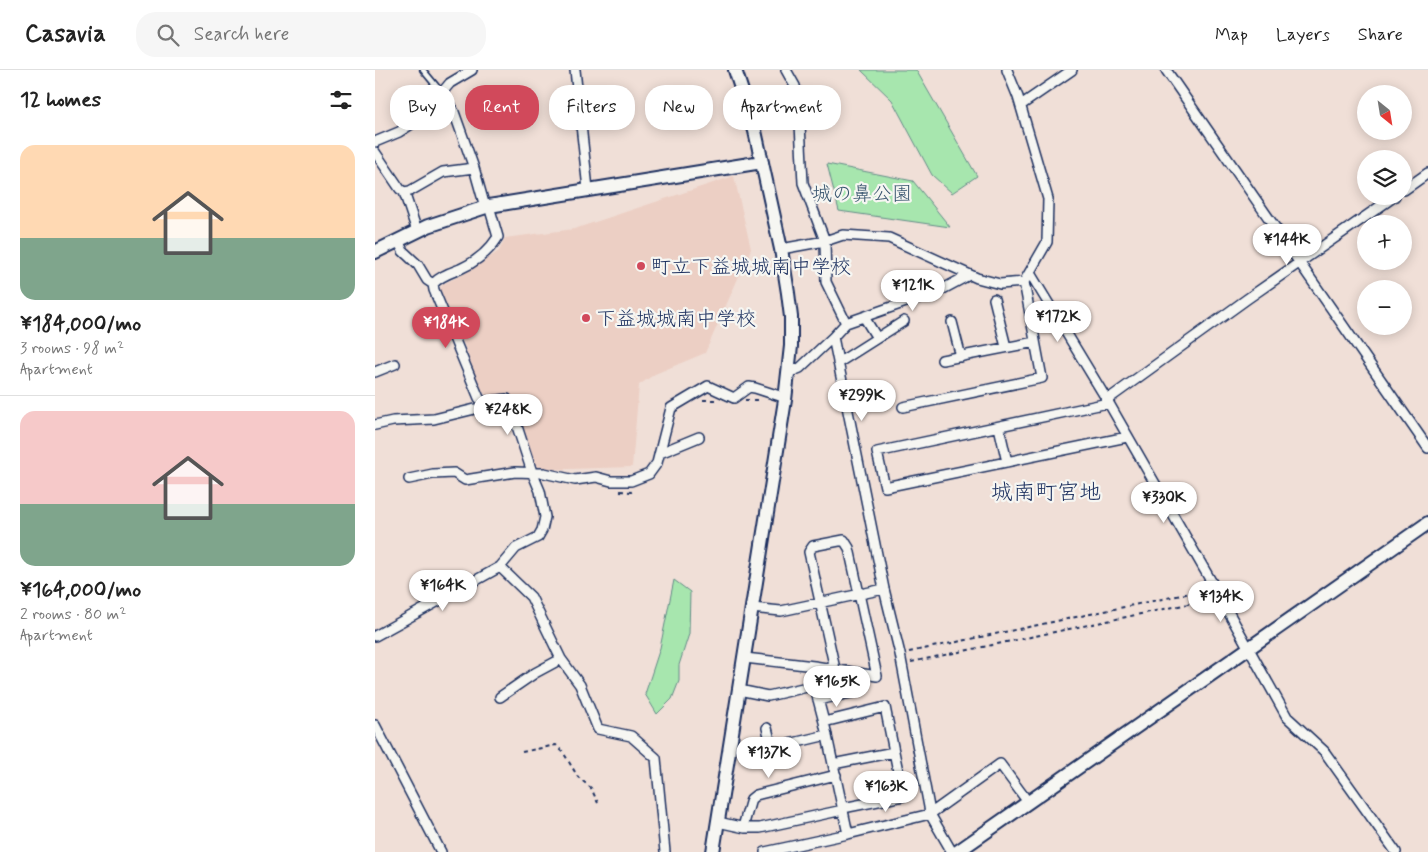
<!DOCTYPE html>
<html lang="en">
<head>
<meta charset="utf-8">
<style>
	body { margin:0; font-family:Mynerve,"Klee One",sans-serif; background:#f6f6f6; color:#222; height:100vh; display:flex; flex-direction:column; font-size:19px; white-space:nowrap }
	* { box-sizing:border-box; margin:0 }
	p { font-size:16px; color:#767676 }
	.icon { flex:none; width:28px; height:28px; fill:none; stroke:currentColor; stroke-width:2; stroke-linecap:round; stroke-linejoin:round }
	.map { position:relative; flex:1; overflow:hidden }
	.panel { display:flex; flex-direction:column; background:#fff; width:375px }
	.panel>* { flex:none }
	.hud { position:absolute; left:15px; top:15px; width:475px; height:45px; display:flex; gap:10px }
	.needle { width:32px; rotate:150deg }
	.buttons { position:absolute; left:982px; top:15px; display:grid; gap:10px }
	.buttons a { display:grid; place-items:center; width:55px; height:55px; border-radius:50%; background:#fff; box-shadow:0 2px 12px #0003; font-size:25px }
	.price { position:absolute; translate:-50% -42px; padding:0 11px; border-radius:18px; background:#fff; color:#222; font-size:16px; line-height:32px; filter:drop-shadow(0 1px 2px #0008) }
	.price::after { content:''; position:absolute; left:50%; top:30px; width:15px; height:11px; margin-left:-8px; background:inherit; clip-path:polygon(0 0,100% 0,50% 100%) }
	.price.on { background:#d1495b; color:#fff }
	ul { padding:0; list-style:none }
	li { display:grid; align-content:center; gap:10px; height:265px; padding:0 20px }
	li+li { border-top:1px solid #e0e0e0 }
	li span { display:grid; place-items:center; height:155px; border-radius:15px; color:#555 }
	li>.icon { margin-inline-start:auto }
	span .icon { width:90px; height:90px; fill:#fffc; stroke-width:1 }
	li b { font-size:21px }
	h2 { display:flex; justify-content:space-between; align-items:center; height:60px; padding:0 20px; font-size:21px }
	.chip { padding:0 18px; border-radius:20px; background:#fff; box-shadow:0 2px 12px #0003; font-size:18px; line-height:45px }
	.chip.on { background:#d1495b; color:#fff }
	header { display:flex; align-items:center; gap:30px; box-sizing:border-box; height:70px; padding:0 25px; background:#fff; border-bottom:1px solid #e0e0e0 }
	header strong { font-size:24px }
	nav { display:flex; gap:28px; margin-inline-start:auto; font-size:18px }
	.search { width:350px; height:45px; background:#f6f6f6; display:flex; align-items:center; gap:12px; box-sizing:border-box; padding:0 18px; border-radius:20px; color:#767676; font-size:19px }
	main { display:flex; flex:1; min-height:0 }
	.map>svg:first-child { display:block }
	.built { fill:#eccfc4 }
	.green { fill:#a7e6ae; stroke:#618a86 }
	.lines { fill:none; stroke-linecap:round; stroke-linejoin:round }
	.lane-casing { stroke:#1b2f5e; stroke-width:8 }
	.street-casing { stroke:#1b2f5e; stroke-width:12 }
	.secondary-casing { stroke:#1b2f5e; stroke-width:16 }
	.path { stroke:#1b2f5e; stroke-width:2; stroke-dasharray:4 4; stroke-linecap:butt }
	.lane { stroke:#f6f6f2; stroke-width:4.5 }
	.street { stroke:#f6f6f2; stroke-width:9 }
	.secondary { stroke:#f6f6f2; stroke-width:12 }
	.poi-dot { fill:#d1495b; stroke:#f6f6f2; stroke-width:2 }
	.labels { text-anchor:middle; stroke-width:4.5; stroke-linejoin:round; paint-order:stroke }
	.park-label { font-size:20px; fill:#37546e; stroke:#f6f6f2 }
	.poi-label { font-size:20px; fill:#1b2f5e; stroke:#f6f6f2; text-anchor:start }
	.quarter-label { font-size:22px; fill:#1b2f5e; stroke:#f6f6f2 }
</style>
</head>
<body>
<header>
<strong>Casavia</strong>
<div class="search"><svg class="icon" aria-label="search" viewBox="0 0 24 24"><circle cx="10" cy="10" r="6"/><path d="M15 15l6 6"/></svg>Search here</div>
<nav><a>Map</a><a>Layers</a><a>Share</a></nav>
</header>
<main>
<section class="panel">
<h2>12 homes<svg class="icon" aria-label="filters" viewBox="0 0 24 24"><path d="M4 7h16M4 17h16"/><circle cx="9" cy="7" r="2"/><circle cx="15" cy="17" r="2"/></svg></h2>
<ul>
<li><span style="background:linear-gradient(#ffd9b3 60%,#7fa58c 0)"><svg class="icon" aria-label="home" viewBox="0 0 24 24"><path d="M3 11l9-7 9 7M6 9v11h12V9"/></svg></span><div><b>¥184,000/mo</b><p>3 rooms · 98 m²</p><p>Apartment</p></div></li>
<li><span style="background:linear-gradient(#f6c9c9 60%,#7fa58c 0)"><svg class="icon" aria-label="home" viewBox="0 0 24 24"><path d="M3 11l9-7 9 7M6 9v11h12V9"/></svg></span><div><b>¥164,000/mo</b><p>2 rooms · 80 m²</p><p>Apartment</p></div></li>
</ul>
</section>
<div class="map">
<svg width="1053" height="782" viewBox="0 0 1053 782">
	<rect width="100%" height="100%" fill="#f0dfd7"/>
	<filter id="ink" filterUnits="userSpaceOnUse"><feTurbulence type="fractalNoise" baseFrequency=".02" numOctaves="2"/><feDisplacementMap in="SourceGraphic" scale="10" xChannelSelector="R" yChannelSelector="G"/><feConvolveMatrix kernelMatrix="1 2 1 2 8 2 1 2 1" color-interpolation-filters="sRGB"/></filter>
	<g filter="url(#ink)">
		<!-- built -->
		<path class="built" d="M359,106L376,179L330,283L280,304L264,315L257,397L161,400L138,329L134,326H113L105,320L89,274L64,221L68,214L89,204L124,181L130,168L199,159Z"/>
		<!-- green -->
		<path class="green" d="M486,0H541L602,106L577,123L557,105L517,30Z
			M452,94L538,111L575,157L464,141Z
			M299,510L315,522L314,564L304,595V611L297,629L282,644L270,624L285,578Z"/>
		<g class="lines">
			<!-- lane casing -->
			<g class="lane-casing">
				<path id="lane" d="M48,0L67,23"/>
			</g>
			<!-- street casing -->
			<g class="street-casing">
				<path id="street" d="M200,0L213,119
					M411,0L420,16L424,34L428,113L450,171L451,212L471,253L458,267
					M791,0L1053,378
					M67,23L79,42L99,98
					M646,35L697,0
					M0,72L24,62L35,55L49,44L75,13L97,0
					M0,82L25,119L29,122L35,121L68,102L99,98L110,137
					M1029,120L1053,103
					M29,122L42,161
					M23,170L28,181L43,195L52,210L58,214L59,220L104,328L108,332
					M406,179L450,171L468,165L514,168L602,208L625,214L649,212L672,172L673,129L643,27L632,0
					M655,203L732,330L840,518L912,647L949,681L1021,782
					M58,214C65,206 75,203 85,199C101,192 114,181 123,167L114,136
					M619,229L631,277
					M489,247L502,268
					M577,252L586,287
					M471,253L568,219L594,205
					M567,290L660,272
					M463,293L529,251
					M0,302L20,294
					M413,303L425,298L458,267L509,519L525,584L554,737L555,744L577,782
					M732,330L872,229L1020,126
					M733,333L502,382L510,417L752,367
					M528,337L667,308L649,212
					M0,355L18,351L59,349L104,338L108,332L132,329L135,335L157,402L165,421L170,447L167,460L163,467L141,478L125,497L0,566
					M624,357L632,392
					M285,383L324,367
					M34,409L58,404L79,403L90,410L140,402L169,403L200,410L221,407L236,411H256L274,404L282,393L296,338L333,316L359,328L374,317L380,318L411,328
					M125,497L156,527L186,589L205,615L223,659L256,666L281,688L290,782
					M377,538L406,541L509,519
					M370,588L439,596L502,606L474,478L469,470L438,476L434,482L460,599
					M364,620L393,626L432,617L440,618L449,652L473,764
					M125,627L160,603L186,589
					M443,630L476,623
					M449,652L510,637L528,726L468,738
					M0,655L66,782
					M392,658L397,678L452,665
					M458,694L519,682
					M343,752L370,758H385L468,740
					M368,757L376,729L381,725L461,705
					M390,782L473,764L555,744L625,694L653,732"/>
			</g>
			<!-- secondary casing -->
			<g class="secondary-casing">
				<path id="secondary" d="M0,182L53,156L114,136L387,92
					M338,782L410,330L416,276V247L413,223L406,179L380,61L360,0
					M582,782L1053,453"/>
			</g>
			<!-- path -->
			<path class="path" d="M328,330H340
				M370,330H385
				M245,421L256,422L260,420
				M534,582L830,520
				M536,592L837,529
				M147,682L181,675L188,682L203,707L216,718L223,733"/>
			<!-- lane -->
			<use href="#lane" class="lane"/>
			<!-- street -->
			<use href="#street" class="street"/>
			<!-- secondary -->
			<use href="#secondary" class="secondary"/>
		</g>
	</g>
	<!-- markers -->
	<g class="poi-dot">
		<circle cx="266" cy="196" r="5"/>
		<circle cx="211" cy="248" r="5"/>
	</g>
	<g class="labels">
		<!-- park labels -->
		<g class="park-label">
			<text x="487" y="130">城の鼻公園</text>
		</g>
		<!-- poi labels -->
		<g class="poi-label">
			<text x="276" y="203">町立下益城城南中学校</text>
			<text x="221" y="255">下益城城南中学校</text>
		</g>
		<!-- quarter labels -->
		<g class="quarter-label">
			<text x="671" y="429">城南町宮地</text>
		</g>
	</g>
</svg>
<div class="buttons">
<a><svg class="needle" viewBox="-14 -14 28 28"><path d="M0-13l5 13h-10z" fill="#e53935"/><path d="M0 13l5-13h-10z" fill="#767676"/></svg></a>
<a><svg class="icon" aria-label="layers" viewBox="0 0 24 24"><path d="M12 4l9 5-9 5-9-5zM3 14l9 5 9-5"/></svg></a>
<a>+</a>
<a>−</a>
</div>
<b class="price" style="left:912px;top:196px">¥144K</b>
<b class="price" style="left:538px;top:242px">¥121K</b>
<b class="price" style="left:683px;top:273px">¥172K</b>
<b class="price on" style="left:71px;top:279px">¥184K</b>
<b class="price" style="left:487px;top:352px">¥299K</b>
<b class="price" style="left:133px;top:366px">¥248K</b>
<b class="price" style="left:789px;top:454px">¥330K</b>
<b class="price" style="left:68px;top:542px">¥164K</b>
<b class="price" style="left:846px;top:553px">¥134K</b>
<b class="price" style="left:462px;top:638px">¥165K</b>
<b class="price" style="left:394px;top:709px">¥137K</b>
<b class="price" style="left:511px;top:743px">¥163K</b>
<div class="hud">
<a class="chip">Buy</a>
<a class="chip on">Rent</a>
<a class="chip">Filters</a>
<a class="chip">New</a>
<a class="chip">Apartment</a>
</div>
</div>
</main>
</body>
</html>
